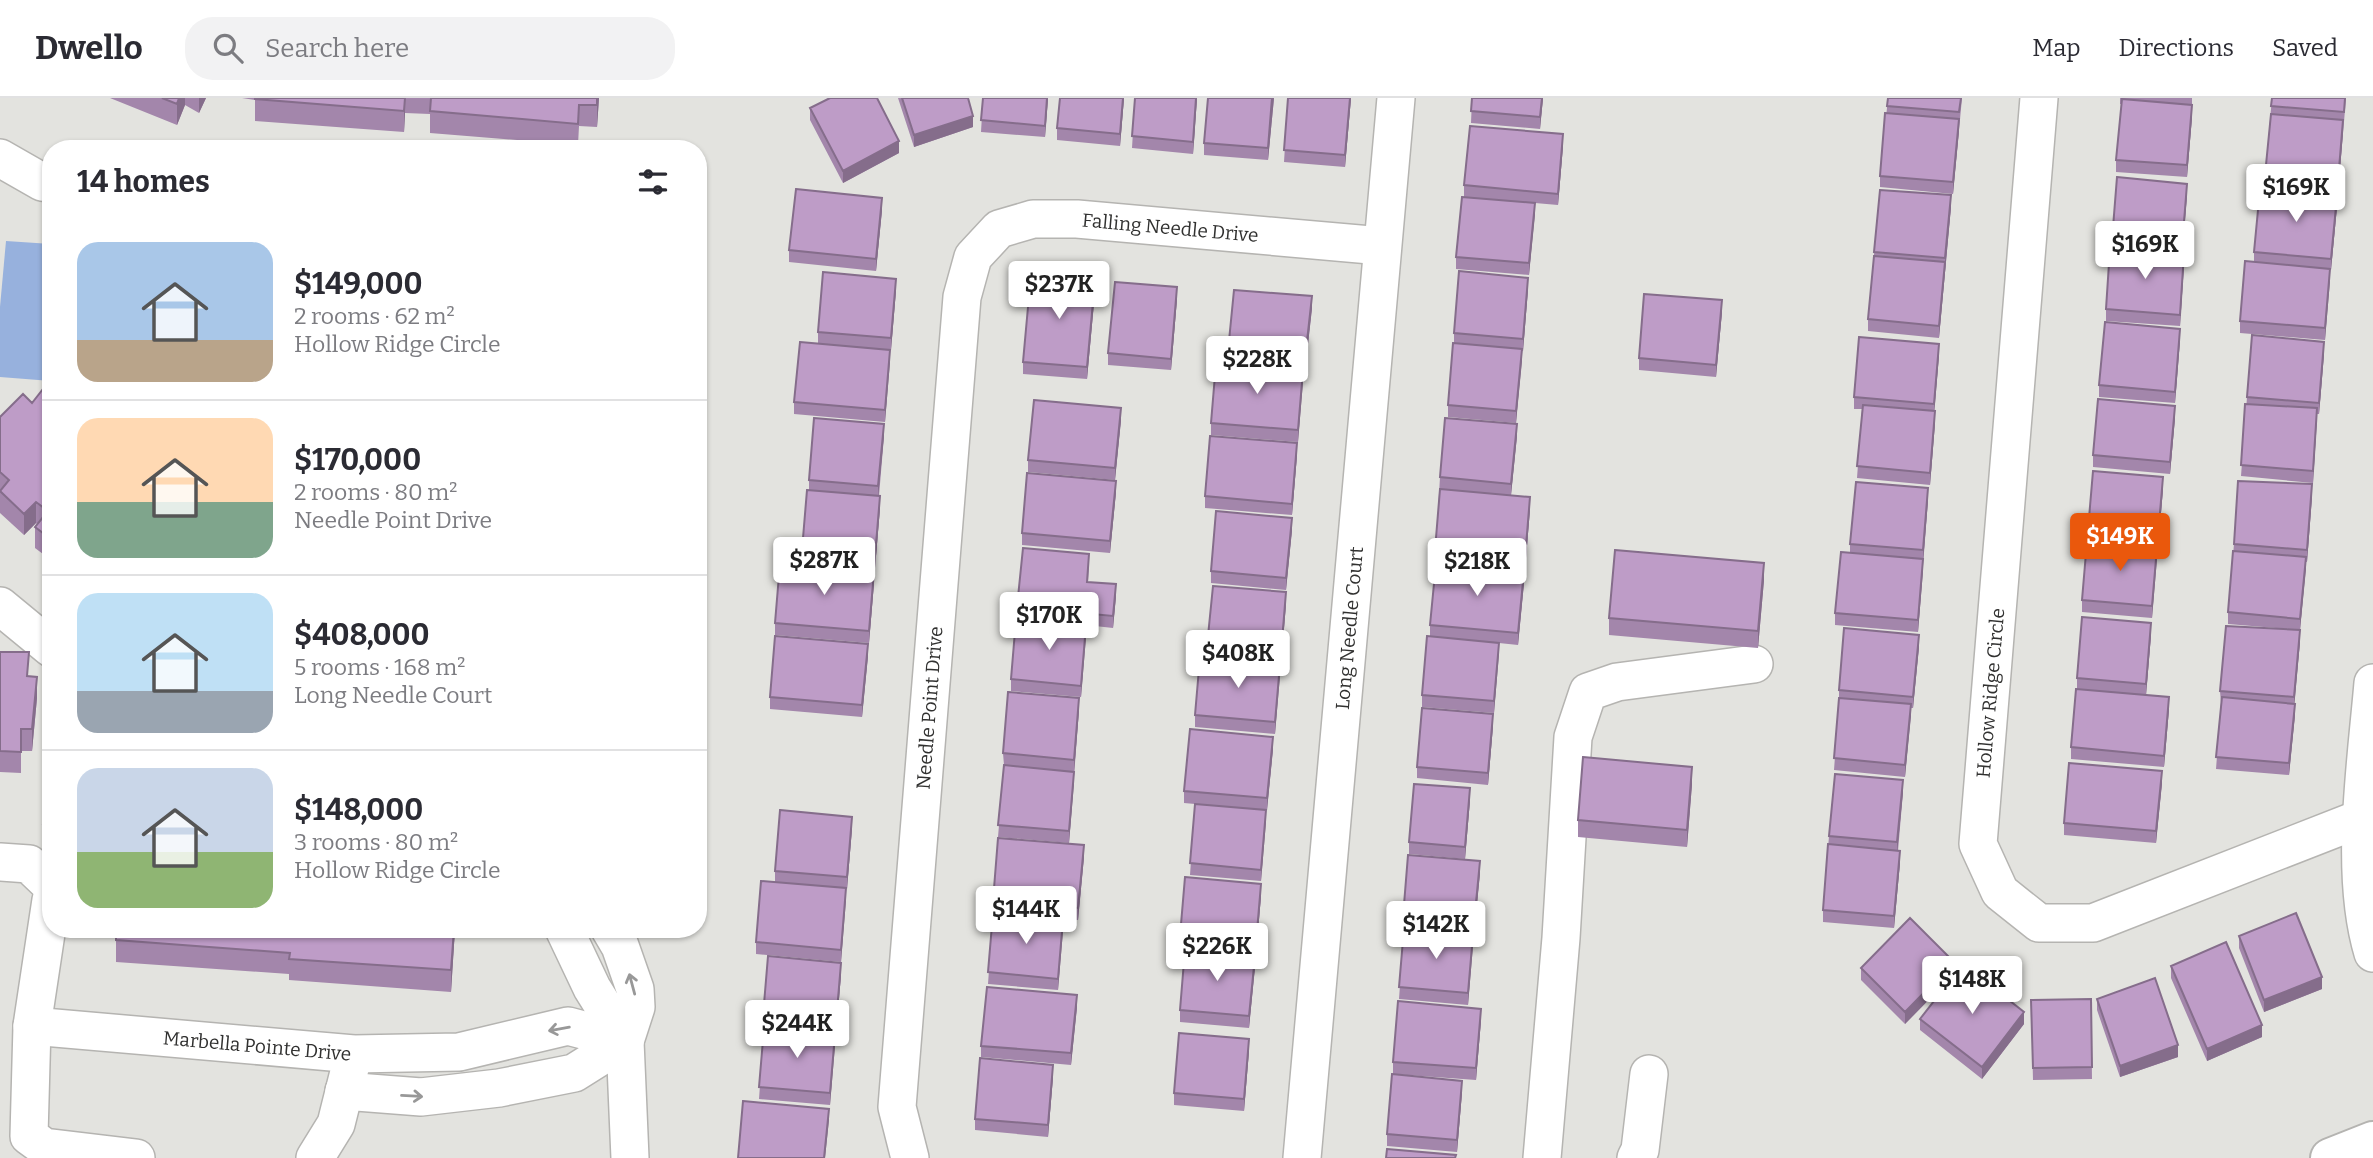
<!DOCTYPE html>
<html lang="en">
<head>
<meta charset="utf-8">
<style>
	body { margin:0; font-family:Bitter,serif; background:#f2f2f3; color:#2b2b33; height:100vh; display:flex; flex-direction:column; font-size:26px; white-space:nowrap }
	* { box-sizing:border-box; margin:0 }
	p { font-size:23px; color:#7c7c81 }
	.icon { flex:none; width:38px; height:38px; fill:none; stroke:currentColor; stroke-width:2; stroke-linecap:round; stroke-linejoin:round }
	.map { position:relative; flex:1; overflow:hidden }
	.panel { position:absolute; left:42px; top:42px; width:665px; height:798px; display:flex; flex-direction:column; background:#fff; border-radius:28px; box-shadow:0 2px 5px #0004 }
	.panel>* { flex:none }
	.price { position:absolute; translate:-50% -60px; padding:0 16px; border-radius:7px; background:#fff; color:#222; font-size:23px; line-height:46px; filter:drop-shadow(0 2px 4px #0008) }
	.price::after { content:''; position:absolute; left:50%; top:42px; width:21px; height:16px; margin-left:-10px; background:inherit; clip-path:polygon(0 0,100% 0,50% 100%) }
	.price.selected { background:#ea580c; color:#fff }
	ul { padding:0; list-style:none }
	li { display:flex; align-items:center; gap:21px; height:175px; padding:0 35px }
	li+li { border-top:2px solid #e1e1e2 }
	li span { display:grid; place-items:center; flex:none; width:196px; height:140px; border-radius:21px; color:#555 }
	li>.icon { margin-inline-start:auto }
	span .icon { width:84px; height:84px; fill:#fffc; stroke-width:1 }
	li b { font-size:30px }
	h2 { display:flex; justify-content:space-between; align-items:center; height:84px; padding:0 35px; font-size:30px }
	header { display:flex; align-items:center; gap:42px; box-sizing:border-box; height:98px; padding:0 35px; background:#fff; border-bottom:2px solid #e1e1e2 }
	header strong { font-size:33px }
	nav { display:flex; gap:38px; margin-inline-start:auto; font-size:24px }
	.search { width:490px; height:63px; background:#f2f2f3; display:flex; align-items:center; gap:18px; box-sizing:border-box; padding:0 24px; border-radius:28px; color:#7c7c81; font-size:26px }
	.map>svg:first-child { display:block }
	.water { fill:#97b1dd }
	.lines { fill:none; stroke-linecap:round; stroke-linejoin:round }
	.minor-casing { stroke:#b5b4b1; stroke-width:40 }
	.major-casing { stroke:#b5b4b1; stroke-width:42 }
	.minor { stroke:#fff; stroke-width:37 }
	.major { stroke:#fff; stroke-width:38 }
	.wall { fill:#a386ab }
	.shaded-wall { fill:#856d8b }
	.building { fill:#be9cc7; stroke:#856d8b; stroke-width:2 }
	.oneway { stroke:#989898 }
	.labels { text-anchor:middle; stroke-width:5; stroke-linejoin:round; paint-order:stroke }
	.street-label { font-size:19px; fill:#313130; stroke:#fff }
</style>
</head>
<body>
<header>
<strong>Dwello</strong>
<div class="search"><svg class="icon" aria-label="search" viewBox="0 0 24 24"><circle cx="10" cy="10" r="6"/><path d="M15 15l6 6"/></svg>Search here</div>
<nav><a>Map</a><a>Directions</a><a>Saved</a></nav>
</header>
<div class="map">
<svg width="2373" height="1060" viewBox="0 0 2373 1060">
	<rect width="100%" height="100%" fill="#e3e3df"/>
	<!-- water -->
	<path class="water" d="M6,143L51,146V283L0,279V209Z"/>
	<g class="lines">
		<!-- minor casing -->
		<g class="minor-casing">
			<g id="minor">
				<path d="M2039,0L1978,746L2000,794L2039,825H2093L2362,720"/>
				<path d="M0,60L42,84L51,85"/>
				<path d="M0,508L51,550"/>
				<path d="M2373,585C2366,667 2349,776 2373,855"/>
				<path d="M0,764L29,766L51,787"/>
				<path d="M51,802L32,928L29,1038L44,1049L136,1060"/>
				<path d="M564,831L592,890L625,943"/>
				<path d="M610,831L620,848L635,891L636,909L625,943L630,1060"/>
				<path id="s1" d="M32,928L354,956L459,954L568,928L625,943"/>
				<path d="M344,993L421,999L499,990L574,975L625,943"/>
				<path d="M315,1060L336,1026L350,970"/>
				<path id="s2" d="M910,1060L897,1009L962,199L973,159L999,131L1033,121H1077L1382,148"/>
				<path id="s3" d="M1302,1060L1396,0"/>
				<path d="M1542,1060L1561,840L1573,639L1588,594L1617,584L1754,566"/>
				<path d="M1636,1060L1640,1052L1649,976"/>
			</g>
		</g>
		<!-- major casing -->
		<g class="major-casing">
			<path id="major" d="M2330,1060L2373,1043"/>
		</g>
		<!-- minor -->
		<use href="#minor" class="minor"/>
		<!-- major -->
		<use href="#major" class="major"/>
	</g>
	<!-- wall -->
	<path class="wall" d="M110,0H206L199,15L185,7L177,27Z
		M242,0H599L597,29L579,28L578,47L430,35V16L405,15L404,34L255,23V2Z
		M898,0H968L973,29L914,49Z
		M983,0H1048L1045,39L981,34Z
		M1124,0L1120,48L1057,42V30Z
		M1135,0H1197L1193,56L1132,50Z
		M1274,0L1268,62L1204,57V45Z
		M1288,0H1351L1345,69L1284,64Z
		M1472,0H1543L1540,31L1471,25Z
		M1888,0H1962L1953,96L1880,89V78Z
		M2120,0H2192V19L2187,79L2116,74V62L2122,6H2120Z
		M2272,0H2346L2338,95L2265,89V77Z
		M810,10L899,55L843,85L810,22Z
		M1563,48L1558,107L1535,105L1529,177L1456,171V159L1464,99V87Z
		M1880,92L1951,109L1939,240L1868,233V221Z
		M2187,97L2182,155L2184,167L2180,228L2106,223V211L2112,142Z
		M2337,109L2331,172H2330L2325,242L2240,235V223L2254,164V154Z
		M882,112L876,173L789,164V152Z
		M1528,191L1523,253H1522L1516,325L1448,319V307L1454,245V235Z
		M896,192L891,252H890L885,324L794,316V304L818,246V234Z
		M1095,194L1087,281L1023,276V264Z
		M1177,201L1171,272L1108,267V255Z
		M1312,210L1305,273H1303L1298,344L1211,337V325L1279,270L1228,264V253Z
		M1722,214L1716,279L1639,272V260Z
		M2180,242L2175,305L2099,299V287Z
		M2324,256L2319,316H2317L2313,385L2241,378L2247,299Z
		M1939,257L1934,313L1935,325L1930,387L1857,380L1862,311H1854V299Z
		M51,299V462L35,450V429L37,426L36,425L24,437L0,415V319L32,305Z
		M2175,320L2170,376L2093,369V357Z
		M1121,322L1115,382L1028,374V362Z
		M884,338L879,398L880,410L875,470L802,464V452L809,392V382Z
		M1517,338L1511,397L1530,411L1525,472L1435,464L1440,379Z
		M1297,357L1292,417L1205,410V398Z
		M2163,391L2158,450H2157L2152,520L2082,514V502L2088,444V432Z
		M1116,394L1110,455L1022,447V435Z
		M2312,398L2307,464H2306L2300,532L2228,526V514L2234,446Z
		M1928,402L1918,534L1835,527V515L1850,454V446Z
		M1292,432L1286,492L1211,485V473Z
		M1089,467L1088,484L1116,498L1113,530L1086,527L1081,599L1011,593V581L1017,521V509Z
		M1764,482L1758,550L1609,537V520Z
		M874,485L869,545L775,537V525Z
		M1524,485L1518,547L1499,545L1494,615L1422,609V597L1430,539V527Z
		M1286,506L1281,566H1280L1275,636L1195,629V617L1207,559V548Z
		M2151,537L2146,597L2169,611L2164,669L2071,661V649L2077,591V580Z
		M2300,544L2294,606L2295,617L2289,677L2216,671L2221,605L2220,593Z
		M1919,549L1913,610H1911L1905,679L1834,672L1839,604V592Z
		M0,554L29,578L37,600L32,653H21V675L0,674Z
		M868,558L862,619L770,611V599Z
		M1079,612L1069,745L998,739L1004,667L1003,655Z
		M1493,628L1488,687L1417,680V669Z
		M1273,651L1267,712H1266L1261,783L1190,777L1195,706L1184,705V693Z
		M2162,685L2156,745L2064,737V725Z
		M1692,686L1687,749L1578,739V722Z
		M51,690V738H43V726Z
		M1903,694L1898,753L1900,765L1894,830L1823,824V812L1829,738Z
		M1470,702L1465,761L1409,756V744Z
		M852,730L847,791H846L841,864L756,856V844L775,784V773Z
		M1084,759L1078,822L1063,821L1058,892L988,886L993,815V803Z
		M1480,775L1474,837H1473L1468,907L1399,901L1404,831L1403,819Z
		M1261,798L1256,857L1180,850V838Z
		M455,831L451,894L289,882V876L116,864V842Z
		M2239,838L2322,891L2264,914L2239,850Z
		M2171,868L2262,939L2207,963L2171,880Z
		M1255,869L1249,930L1180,924V912Z
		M1861,870L1954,876L1905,926L1861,882Z
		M841,877L836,936H835L830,1007L759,1001L764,930L763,918Z
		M2091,901L2092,981L2033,982L2031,902Z
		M2097,901L2178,959L2120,979L2097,912Z
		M1077,909L1071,967L981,959V948Z
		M1920,921L2024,926L1982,981L1920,932Z
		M1481,922L1476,982L1393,976V964Z
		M1249,953L1244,1013L1174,1007V995Z
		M1053,979L1048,1039L975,1032V1021Z
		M1462,994L1457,1054L1387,1048V1036Z"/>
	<!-- shaded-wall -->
	<path class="shaded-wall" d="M179,0H185V7L177,27V6Z
		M199,0H206L199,15Z
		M405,0V15L404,34V13Z
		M597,0H599L597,29Z
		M1047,0H1048L1045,39V28Z
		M1123,0H1124L1120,48V36Z
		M1196,0H1197L1193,56V44Z
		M1272,0H1274L1268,62V50Z
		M1350,0H1351L1345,69V57Z
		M1542,0H1543L1540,31V19Z
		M2192,7V19L2187,79V67Z
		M973,18V29L914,49V37Z
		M1959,21V33L1953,96V84Z
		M2343,22V34L2338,95V83Z
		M1563,36V48L1558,107V96Z
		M899,43V55L843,85V73Z
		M2187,86V97L2182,160V149Z
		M1951,97V109L1939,240V228Z
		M2337,98V109L2331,172V161Z
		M882,100V112L876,173V161Z
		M1535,105V117L1529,177V165Z
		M2184,155V167L2180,228V217Z
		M2330,171V183L2325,242V230Z
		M1528,180V191L1523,253V241Z
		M896,181V192L891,252V240Z
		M1095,182V194L1087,281V269Z
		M1177,189V201L1171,272V261Z
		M1312,198V210L1305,273V261Z
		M1722,202V214L1716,279V267Z
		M2180,231V242L2175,305V294Z
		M2324,244V256L2319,316V305Z
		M1939,246V257L1934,318V306Z
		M1522,251V263L1516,325V313Z
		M890,252V264L885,324V312Z
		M1303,272V284L1298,344V332Z
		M2175,308V320L2170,376V364Z
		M1121,310V322L1115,382V370Z
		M2317,310V322L2313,385V373Z
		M1935,313V325L1930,387V375Z
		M884,326V338L878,400V388Z
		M1517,326V338L1511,397V386Z
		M1297,345V357L1292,417V406Z
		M2163,379V391L2158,450V438Z
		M1116,383V394L1110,455V443Z
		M2312,386V398L2307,464V452Z
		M1928,390V402L1923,464V452Z
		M880,398V410L875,470V458Z
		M1530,399V411L1525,472V460Z
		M36,404V425L24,437V416Z
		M1292,420V432L1286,492V480Z
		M2157,449V461L2152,520V508Z
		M2306,459V471L2300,532V521Z
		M1923,461V473L1918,534V522Z
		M1764,465V482L1758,550V533Z
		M874,473V485L869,545V533Z
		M1524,473V485L1518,547V535Z
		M1116,486V498L1113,530V518Z
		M1286,494V506L1281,566V555Z
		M2151,525V537L2146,597V586Z
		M1086,527V539L1081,599V588Z
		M2300,532V544L2294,611V599Z
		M1919,537V549L1913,610V599Z
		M1499,545V556L1494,615V603Z
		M868,546V558L862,619V607Z
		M1280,566V578L1275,636V624Z
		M37,579V600L32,653V631Z
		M2169,599V611L2164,669V658Z
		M1079,600V612L1074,674V662Z
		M1911,606V618L1905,679V667Z
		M2295,606V617L2289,677V665Z
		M1493,616V628L1488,687V675Z
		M1273,639V651L1267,712V700Z
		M1692,669V686L1687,749V732Z
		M2162,673V685L2156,745V733Z
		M1074,674V685L1069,745V733Z
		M1903,682V694L1897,756V744Z
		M1470,690V702L1465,761V749Z
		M1266,712V724L1261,783V772Z
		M852,719V730L847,791V779Z
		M1084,747V759L1078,822V810Z
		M1900,753V765L1894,830V818Z
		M1480,763V775L1474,837V825Z
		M1261,786V798L1256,857V845Z
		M846,790V802L841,864V852Z
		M1063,821V833L1058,892V881Z
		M454,831H455L451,894V872Z
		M1473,836V848L1468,907V895Z
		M1255,858V869L1249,930V918Z
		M1954,864V876L1905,926V914Z
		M841,865V877L836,936V925Z
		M2322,879V891L2264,914V902Z
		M1077,897V909L1071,967V955Z
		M1481,911V922L1476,982V970Z
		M2024,914V926L1982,981V969Z
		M2262,927V939L2207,963V951Z
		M835,936V948L830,1007V995Z
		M1249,941V953L1244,1013V1001Z
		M2178,947V959L2120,979V968Z
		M1053,967V979L1048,1039V1027Z
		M1462,983V994L1457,1054V1042Z
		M829,1011V1022L825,1060H824Z"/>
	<!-- building -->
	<path class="building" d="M162,0H179L177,6Z
		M255,0H405L404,13L255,1Z
		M431,0H597V7H579L578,26L430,13Z
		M830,0H877L899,43L843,73L810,10Z
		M902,0H968L973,18L914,37Z
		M983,0H1047L1045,28L981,22Z
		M1060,0H1123L1120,36L1057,30Z
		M1135,0H1196L1193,44L1132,38Z
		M1208,0H1272L1268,50L1204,45Z
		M1288,0H1350L1345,57L1284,52Z
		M1472,0H1542L1540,19L1471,13Z
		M1888,0H1961L1959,14L1887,8Z
		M2272,0H2345L2344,14L2271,8Z
		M2122,1L2192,7L2187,67L2116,62Z
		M1885,15L1959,21L1953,84L1880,78Z
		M2271,16L2343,22L2338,83L2265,77Z
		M1470,28L1563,36L1558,96L1464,87Z
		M2117,79L2187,86L2182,149L2112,142Z
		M796,91L882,100L876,161L789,152Z
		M2260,91L2337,98L2331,161L2254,154Z
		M1880,92L1951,97L1945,160L1874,154Z
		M1462,99L1535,105L1529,165L1456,159Z
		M2110,150L2184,155L2180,217L2106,211Z
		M1874,158L1945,164L1939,228L1868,221Z
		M2245,163L2330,171L2325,230L2240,223Z
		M1459,173L1528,180L1523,241L1454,235Z
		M823,174L896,181L891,240L818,234Z
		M1031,176L1095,182L1087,269L1023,264Z
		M1115,184L1177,189L1171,261L1108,255Z
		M1234,192L1312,198L1305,261L1228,253Z
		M1644,196L1722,202L1716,267L1639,260Z
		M2105,224L2180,231L2175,294L2099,287Z
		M2252,237L2324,244L2319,305L2247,299Z
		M1859,239L1939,246L1934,306L1854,299Z
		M800,244L890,252L885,312L794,304Z
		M1453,245L1522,251L1516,313L1448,307Z
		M1216,265L1303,272L1298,332L1211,325Z
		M43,291L51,299V441L35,429L48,413L36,404L24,416L0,393L9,382L0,374V319L23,296L32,305Z
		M2098,301L2175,308L2170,364L2093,357Z
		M1034,302L1121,310L1115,370L1028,362Z
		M2245,306L2317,310L2313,373L2241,367Z
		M1863,307L1935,313L1930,375L1857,368Z
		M814,320L884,326L878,388L809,382Z
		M1445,320L1517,326L1511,386L1440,379Z
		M1210,338L1297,345L1292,406L1205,398Z
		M2093,373L2163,379L2158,438L2088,432Z
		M1027,375L1116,383L1110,443L1022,435Z
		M2238,383L2312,386L2307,452L2234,446Z
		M1856,384L1928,390L1923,452L1850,446Z
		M1440,391L1530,399L1525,460L1435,452Z
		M807,392L880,398L875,458L802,452Z
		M1216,413L1292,420L1286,480L1211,473Z
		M2087,443L2157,449L2152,508L2082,502Z
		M1023,450L1089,456L1087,484L1116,486L1113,518L1017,509Z
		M1615,452L1764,465L1758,533L1609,520Z
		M2233,453L2306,459L2300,521L2228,514Z
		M1841,454L1923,461L1918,522L1835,515Z
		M780,465L874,473L869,533L775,525Z
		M1436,465L1524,473L1518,535L1430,527Z
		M1213,488L1286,494L1281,555L1207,548Z
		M2082,519L2151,525L2146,586L2077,580Z
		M1016,521L1086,527L1081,588L1011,581Z
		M2226,528L2300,532L2294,599L2220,593Z
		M1844,530L1919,537L1913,599L1839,592Z
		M775,538L868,546L862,607L770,599Z
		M1427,538L1499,545L1494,603L1422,597Z
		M0,554H29L27,578L37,579L32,631H21V654L0,653Z
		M1200,559L1280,566L1275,624L1195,617Z
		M2076,591L2169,599L2164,658L2071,649Z
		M1008,594L1079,600L1074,662L1003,655Z
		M2222,599L2295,606L2289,665L2216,659Z
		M1839,600L1911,606L1905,667L1834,660Z
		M1422,610L1493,616L1488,675L1417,669Z
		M1190,631L1273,639L1267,700L1184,693Z
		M1583,659L1692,669L1687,732L1578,722Z
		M2069,665L2162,673L2156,733L2064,725Z
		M1004,667L1074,674L1069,733L998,727Z
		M1835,676L1903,682L1897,744L1829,738Z
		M1414,686L1470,690L1465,749L1409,744Z
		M46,690H51V726H43Z
		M1195,706L1266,712L1261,772L1190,765Z
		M780,712L852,719L847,779L775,773Z
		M998,740L1084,747L1078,810L993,803Z
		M1828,746L1900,753L1894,818L1823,812Z
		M1408,757L1480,763L1474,825L1403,819Z
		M1185,779L1261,786L1256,845L1180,838Z
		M761,783L846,790L841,852L756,844Z
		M993,815L1063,821L1058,881L988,874Z
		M2296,815L2322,879L2264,902L2239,838Z
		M1910,820L1954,864L1905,914L1861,870Z
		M1404,830L1473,836L1468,895L1399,889Z
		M116,831H454L451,872L289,861L290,855L116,842Z
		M2226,844L2262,927L2207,951L2171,868Z
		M1185,851L1255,858L1249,918L1180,912Z
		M768,858L841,865L836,925L763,918Z
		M1963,866L2024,914L1982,969L1920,921Z
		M2155,880L2178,947L2120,968L2097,901Z
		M987,889L1077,897L1071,955L981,948Z
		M2091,901L2092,969L2033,970L2031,902Z
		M1398,903L1481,911L1476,970L1393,964Z
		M764,930L835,936L830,995L759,989Z
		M1179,935L1249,941L1244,1001L1174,995Z
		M980,960L1053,967L1048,1027L975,1021Z
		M1392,976L1462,983L1457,1042L1387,1036Z
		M743,1003L829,1011L824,1060H738Z
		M1387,1051L1456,1057L1455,1060H1386Z"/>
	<!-- one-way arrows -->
	<defs><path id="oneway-shaft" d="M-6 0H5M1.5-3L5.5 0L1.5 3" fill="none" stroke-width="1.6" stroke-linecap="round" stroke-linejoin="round" transform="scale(1.75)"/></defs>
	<g class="oneway">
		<use href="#oneway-shaft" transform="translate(632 886) rotate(-105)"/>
		<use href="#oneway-shaft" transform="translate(559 931) rotate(170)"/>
		<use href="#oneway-shaft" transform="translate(412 998) rotate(3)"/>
	</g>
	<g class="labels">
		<!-- street labels -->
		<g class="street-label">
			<text dy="7" stroke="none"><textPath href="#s2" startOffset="1118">Falling Needle Drive</textPath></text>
			<text dy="7" stroke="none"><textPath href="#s3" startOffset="532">Long Needle Court</textPath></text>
			<text transform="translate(1990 595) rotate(-85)" y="7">Hollow Ridge Circle</text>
			<text dy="7" stroke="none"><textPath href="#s2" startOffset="453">Needle Point Drive</textPath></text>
			<text dy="7" stroke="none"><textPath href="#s1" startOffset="226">Marbella Pointe Drive</textPath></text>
		</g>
	</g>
</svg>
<b class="price" style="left:2296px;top:126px">$169K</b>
<b class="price" style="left:2145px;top:183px">$169K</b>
<b class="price" style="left:1059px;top:223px">$237K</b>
<b class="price" style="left:1257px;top:298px">$228K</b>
<b class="price selected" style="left:2120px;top:475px">$149K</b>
<b class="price" style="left:824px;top:499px">$287K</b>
<b class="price" style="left:1477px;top:500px">$218K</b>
<b class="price" style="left:1049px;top:554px">$170K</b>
<b class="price" style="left:1238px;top:592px">$408K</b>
<b class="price" style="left:1026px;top:848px">$144K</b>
<b class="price" style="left:1436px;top:863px">$142K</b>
<b class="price" style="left:1217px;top:885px">$226K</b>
<b class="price" style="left:1972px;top:918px">$148K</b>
<b class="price" style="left:797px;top:962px">$244K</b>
<section class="panel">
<h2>14 homes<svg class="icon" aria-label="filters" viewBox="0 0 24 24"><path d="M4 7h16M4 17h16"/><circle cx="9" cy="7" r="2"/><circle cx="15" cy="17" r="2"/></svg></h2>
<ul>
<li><span style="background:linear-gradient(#a9c7e8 70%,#b9a48a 0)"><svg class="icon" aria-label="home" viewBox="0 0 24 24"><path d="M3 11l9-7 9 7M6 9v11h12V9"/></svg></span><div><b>$149,000</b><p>2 rooms · 62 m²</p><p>Hollow Ridge Circle</p></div></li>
<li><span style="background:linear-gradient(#ffd9b3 60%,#7fa58c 0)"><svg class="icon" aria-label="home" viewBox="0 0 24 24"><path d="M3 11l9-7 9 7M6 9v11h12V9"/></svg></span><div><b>$170,000</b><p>2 rooms · 80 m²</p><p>Needle Point Drive</p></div></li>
<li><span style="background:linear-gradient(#bfe0f5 70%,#9aa5b1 0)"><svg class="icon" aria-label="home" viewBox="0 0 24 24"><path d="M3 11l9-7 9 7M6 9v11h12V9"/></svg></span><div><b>$408,000</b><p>5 rooms · 168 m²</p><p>Long Needle Court</p></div></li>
<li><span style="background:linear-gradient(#c9d6e8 60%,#8fb573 0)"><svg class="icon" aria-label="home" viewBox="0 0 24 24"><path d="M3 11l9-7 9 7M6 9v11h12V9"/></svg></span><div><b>$148,000</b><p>3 rooms · 80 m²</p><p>Hollow Ridge Circle</p></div></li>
</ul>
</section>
</div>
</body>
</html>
